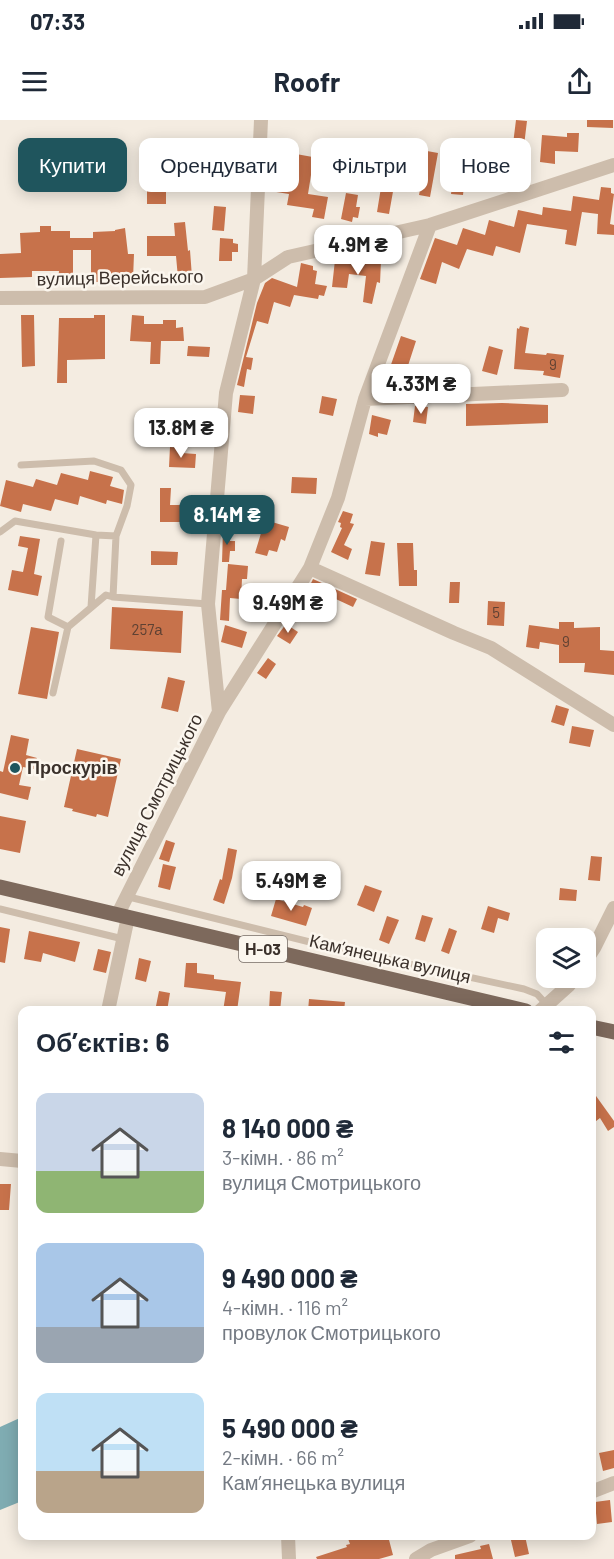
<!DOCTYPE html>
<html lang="uk">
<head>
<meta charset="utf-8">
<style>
	body { margin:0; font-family:Barlow,sans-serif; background:#f2f2f3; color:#1f2937; height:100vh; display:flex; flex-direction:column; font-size:22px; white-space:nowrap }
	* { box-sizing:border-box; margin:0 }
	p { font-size:20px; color:#747a83 }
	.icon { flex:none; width:33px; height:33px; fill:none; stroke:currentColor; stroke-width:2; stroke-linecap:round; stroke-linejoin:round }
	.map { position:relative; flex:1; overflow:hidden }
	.sheet { position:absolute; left:18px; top:886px; width:578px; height:534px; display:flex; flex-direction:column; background:#fff; border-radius:12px; box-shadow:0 3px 15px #0003 }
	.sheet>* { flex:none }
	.guide { position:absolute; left:18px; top:18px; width:579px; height:54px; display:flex; gap:12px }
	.buttons { position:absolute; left:536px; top:808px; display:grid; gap:12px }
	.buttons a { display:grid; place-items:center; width:60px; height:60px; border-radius:12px; background:#fff; box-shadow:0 3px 15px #0003; font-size:30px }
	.price { position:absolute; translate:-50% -51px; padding:0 14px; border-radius:12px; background:#fff; color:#222; font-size:20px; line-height:39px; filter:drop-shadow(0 2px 3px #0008) }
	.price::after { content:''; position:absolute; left:50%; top:36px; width:18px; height:14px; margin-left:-9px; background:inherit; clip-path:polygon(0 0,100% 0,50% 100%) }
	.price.selected { background:#1f555d; color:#fff }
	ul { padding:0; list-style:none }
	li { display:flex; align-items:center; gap:18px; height:150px; padding:0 18px }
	li span { display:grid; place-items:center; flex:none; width:168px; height:120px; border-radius:12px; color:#555 }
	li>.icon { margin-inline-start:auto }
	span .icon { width:72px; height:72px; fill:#fffc; stroke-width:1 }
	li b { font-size:26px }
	h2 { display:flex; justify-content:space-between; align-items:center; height:72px; padding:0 18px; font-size:26px }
	.chip { padding:0 21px; border-radius:12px; background:#fff; box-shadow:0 3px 15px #0003; font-size:21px; line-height:54px }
	.chip.selected { background:#1f555d; color:#fff }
	.status { display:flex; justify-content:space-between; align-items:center; height:42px; padding:0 30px; background:#fff; direction:ltr }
	.status svg { height:16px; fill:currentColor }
	header { display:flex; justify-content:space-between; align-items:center; height:78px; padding:0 18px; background:#fff; font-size:27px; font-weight:700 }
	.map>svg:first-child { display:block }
	.water { fill:#7facb2 }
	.building { fill:#c7724b }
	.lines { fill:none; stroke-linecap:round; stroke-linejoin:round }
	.service { stroke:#cdbdac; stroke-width:7 }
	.minor { stroke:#cdbdac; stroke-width:14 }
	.primary { stroke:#7d695c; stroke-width:15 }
	.poi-dot { fill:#1f555d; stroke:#fbf6ee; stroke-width:2 }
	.labels { text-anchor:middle; stroke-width:5; stroke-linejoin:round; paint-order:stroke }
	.number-label { font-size:15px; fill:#5e4133 }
	.shield { fill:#fbf6ee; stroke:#756c66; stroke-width:1.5 }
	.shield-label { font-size:16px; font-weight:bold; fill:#3b312b }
	.street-label { font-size:18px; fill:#3b312b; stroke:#fbf6ee }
	.poi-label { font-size:18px; font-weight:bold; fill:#3b312b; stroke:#fbf6ee; text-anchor:start }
</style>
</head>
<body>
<div class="status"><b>07:33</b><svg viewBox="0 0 49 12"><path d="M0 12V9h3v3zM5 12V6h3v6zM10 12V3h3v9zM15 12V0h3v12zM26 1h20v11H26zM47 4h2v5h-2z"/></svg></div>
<header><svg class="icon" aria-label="menu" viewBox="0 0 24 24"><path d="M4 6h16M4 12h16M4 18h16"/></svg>Roofr<svg class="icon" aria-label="share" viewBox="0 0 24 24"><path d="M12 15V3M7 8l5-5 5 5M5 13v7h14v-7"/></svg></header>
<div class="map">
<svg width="614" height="1439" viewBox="0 0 614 1439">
	<rect width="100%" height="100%" fill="#f4ece1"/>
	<!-- water -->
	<path class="water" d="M22,1297V1381L0,1390V1307Z"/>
	<!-- building -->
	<path class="building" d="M516,0L527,1L521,50L510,48Z
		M587,0H613V8L587,7Z
		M567,13H579L578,32L555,31V44L540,42L542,15L567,17Z
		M458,21L470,22L468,34L495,38L494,42H498L497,55H493L492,59L465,56L463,75L451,74Z
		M427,31L438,33L430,77L419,75Z
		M296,34L335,41L331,58L311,55L308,74L328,77L324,99L312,97L314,89L287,85L289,74L270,71L272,58L290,61Z
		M385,43L395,44L391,65L394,66L389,94L377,92Z
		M601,67L611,68V73L614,74L610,104L614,105V115L597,114L598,94L582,92L576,126L565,124L567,110L527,104L520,133L496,126L493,136L467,129L459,149L442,142L436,164L420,159L435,118L457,125L463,108L485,115L489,100L514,107L518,90L542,95L543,87L571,91L573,76L599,80Z
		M147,71H166V84H147Z
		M346,73L358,75L356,87H360L358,98L353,97L352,102L341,99Z
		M214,86L226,87L224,111L212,110Z
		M185,102L188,131L190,130L192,157L178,158L176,136H147V116H175L174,103Z
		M40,106H51V111H70V118H93V112L115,111V110L125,108L128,134H134L133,159H105V162H91V130H73V161H58L59,151H32V157L0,158V134L21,133L20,113L40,112Z
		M220,118L233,119V123L238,124V132H232V141H219Z
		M335,140L366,144V140L381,141L380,163L377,162L372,184L363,182L366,156L349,154L347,168L332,167Z
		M301,143L313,146V150L317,151L315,164L327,166L324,176L319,175L318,179L294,175L290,187L274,182L268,204L257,201L246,237L253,238L251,250L247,249L244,267L237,265L257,183L265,163L272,158L297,167Z
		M21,195H34L35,246L22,247Z
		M94,195H105V239L67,240V263H57L59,198H94Z
		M132,195L144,196V204H163V200H176V208L183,207L184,221H161L160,244H150L151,222L130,221Z
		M520,206L529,208L525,233L546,235L547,233L564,235L560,258L543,255L544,251L514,249L517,208L519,209Z
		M401,216L416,221L403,261L387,256Z
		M188,226L210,227L209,237L187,236Z
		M489,226L503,230L497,255L482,251Z
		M240,275L255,276L253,294L238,292Z
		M322,276L337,279L333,296L319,293Z
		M502,283L548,285V303L466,306V284Z
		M415,286L428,287L426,304L413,302Z
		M372,295L391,300L387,315L378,313V317L369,314Z
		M170,327L182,328V333L196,334L195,348L169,347Z
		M90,351L113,357L110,366L124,370L122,384L107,380L106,384L80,376L78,385L55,379L51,391L23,384L21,392L0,386L6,360L33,367L36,359L57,365L61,353L88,360Z
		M292,357L317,358L316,374L291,373Z
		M160,368H171L170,385H186L185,402H160Z
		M343,391L353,394L350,403L354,404L344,425L352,429L348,440L331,432L342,408L340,407L341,403L338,402Z
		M265,400L289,407L285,421L281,419L277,432L269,430L267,436L255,433Z
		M223,411H230V421H235V431H230L229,442H222Z
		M20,416L40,419L34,454L42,456L38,476L8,470L12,450L23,452L28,428L18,426Z
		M371,421L385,423L380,456L365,454Z
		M397,423H413L414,450H417V466H399Z
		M151,431L178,432L177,445H151Z
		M228,444L248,446L247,459H242L241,479L230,478L229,501L220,500L222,470H226Z
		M313,459L357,479L353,487L325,474L319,486L304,478Z
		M450,462H460L459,483H449Z
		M488,481L505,482L504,506L487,505Z
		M112,487L183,491L181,533L110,529Z
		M559,502H574V508L600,507V530L614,531V555L584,552L585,543H559V525L540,522L539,529L526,527L529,505L559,509Z
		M286,504L298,512L290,524L277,516Z
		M225,505L247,512L242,528L221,522Z
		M31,507L59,512L47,579L18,574Z
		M268,538L276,544L266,559L257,553Z
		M168,557L185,561L178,592L161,588Z
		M556,585L569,589L564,606L551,602Z
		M572,606L594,610L590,627L569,623Z
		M11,615L29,619L26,635L37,638L34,649L23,647L19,665L31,667L28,680L0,673V651L3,652Z
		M77,629L121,639L108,697L97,694L96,697L72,691L73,689L64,687Z
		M0,696L26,701L20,733L0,729Z
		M166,720L175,723L169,742L159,739Z
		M228,728L237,730L232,758L224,784L213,780L220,759L222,760Z
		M591,736L602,737L600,761L588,760Z
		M163,744L176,747L170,770L158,767Z
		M293,754L313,759L334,762L332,776L307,773L308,771L290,766Z
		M365,765L382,771L374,792L357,785Z
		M560,768L577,770L576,781L559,780Z
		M276,779L303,787L304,785L312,788L306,806L271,796Z
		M488,786L510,793L508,801L498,798L494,813L481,809Z
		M422,795L433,798L425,822L415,819Z
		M387,796L399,800L389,824L379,820Z
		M0,807L10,809L5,843L0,842Z
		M449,808L457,811L449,834L441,831Z
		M29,811L80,822L75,842L43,833L41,842L24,839Z
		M98,829L111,832L106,853L93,850Z
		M139,838L151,841L146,862L135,859Z
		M186,843H197V853L214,855V859L241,862L237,891H223L226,872L184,867Z
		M159,871L170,873L167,891H155Z
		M270,871L282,872L280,891H269Z
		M309,879L345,882L344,891H308Z
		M591,969L614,1001V1007L608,1011L600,998L591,1005Z
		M0,1064H11L9,1090H0Z
		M614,1330V1348L603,1351L599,1333Z
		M610,1380L612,1402L597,1404L595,1382Z
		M347,1416H388L393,1435L379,1439H317L316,1437L347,1427L346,1425L350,1424Z
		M510,1416H525L529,1434L515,1437Z
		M489,1424L493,1439H455V1435L481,1429L480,1426Z"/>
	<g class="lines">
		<!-- service -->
		<path class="service" d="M21,345L94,341L121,350L131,365L127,386L116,416L113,477L208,484
			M0,412L15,401L96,415L116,416
			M61,421L48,497L68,507
			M91,487L96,415
			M53,573L68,507L106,475L113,477
			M125,776L326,826L524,869L537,874L547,885
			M0,789L123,819"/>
		<!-- minor -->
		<path class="minor" d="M0,178L205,177L254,159L288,137L430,105L614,45
			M365,279L562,270
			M310,448L454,513L491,528L614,605
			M219,592L310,448L338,378L365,279L430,105
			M118,794L219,592L208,484L226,273L254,159L261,0
			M585,842L594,828L614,788
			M108,891L128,797
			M540,891L569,865L574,858
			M0,1039L22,1041
			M591,1372L614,1363
			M288,1416L289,1439
			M416,1439L431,1430L470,1416"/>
		<!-- primary -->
		<path class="primary" d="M0,767L526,891
			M591,907L614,912"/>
	</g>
	<!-- markers -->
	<circle class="poi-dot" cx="15" cy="648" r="6"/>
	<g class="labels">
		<!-- number labels -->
		<g class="number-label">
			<text x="553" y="250">9</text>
			<text x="496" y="498">5</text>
			<text x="147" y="515">257а</text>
			<text x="566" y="527">9</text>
		</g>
		<!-- shield labels -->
		<rect class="shield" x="239" y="816" width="48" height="26" rx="4.5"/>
		<g class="shield-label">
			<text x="263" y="835">Н-03</text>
		</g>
		<!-- street labels -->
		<g class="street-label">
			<text transform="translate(120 158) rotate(-1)" y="6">вулиця Верейського</text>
			<text transform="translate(157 675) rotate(-63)" y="6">вулиця Смотрицького</text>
			<text transform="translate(390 839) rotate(13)" y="6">Камʼянецька вулиця</text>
		</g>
		<!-- poi labels -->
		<g class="poi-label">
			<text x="27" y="654">Проскурів</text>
		</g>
	</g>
</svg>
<div class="buttons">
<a><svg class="icon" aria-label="layers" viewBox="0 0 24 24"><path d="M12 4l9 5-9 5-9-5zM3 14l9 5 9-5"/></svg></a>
</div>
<b class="price" style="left:358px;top:156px">4.9M ₴</b>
<b class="price" style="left:421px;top:295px">4.33M ₴</b>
<b class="price" style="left:181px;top:339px">13.8M ₴</b>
<b class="price selected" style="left:227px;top:426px">8.14M ₴</b>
<b class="price" style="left:288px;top:514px">9.49M ₴</b>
<b class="price" style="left:291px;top:792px">5.49M ₴</b>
<div class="guide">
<a class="chip selected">Купити</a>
<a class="chip">Орендувати</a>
<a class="chip">Фільтри</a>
<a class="chip">Нове</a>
</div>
<section class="sheet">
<h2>Об’єктів: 6<svg class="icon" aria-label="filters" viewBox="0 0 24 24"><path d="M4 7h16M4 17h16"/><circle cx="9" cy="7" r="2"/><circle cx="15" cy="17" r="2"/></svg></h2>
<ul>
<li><span style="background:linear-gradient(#c9d6e8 65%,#8fb573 0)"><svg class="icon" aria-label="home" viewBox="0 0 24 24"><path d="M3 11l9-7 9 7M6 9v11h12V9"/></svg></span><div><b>8 140 000 ₴</b><p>3-кімн. · 86 m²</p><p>вулиця Смотрицького</p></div></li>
<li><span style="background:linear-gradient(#a9c7e8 70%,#9aa5b1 0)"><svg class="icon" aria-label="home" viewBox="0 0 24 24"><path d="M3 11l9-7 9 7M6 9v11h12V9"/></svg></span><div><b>9 490 000 ₴</b><p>4-кімн. · 116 m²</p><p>провулок Смотрицького</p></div></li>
<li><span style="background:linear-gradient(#bfe0f5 65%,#b9a48a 0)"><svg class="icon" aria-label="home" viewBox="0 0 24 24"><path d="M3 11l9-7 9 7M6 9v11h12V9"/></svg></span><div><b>5 490 000 ₴</b><p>2-кімн. · 66 m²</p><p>Камʼянецька вулиця</p></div></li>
</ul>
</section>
</div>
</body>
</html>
